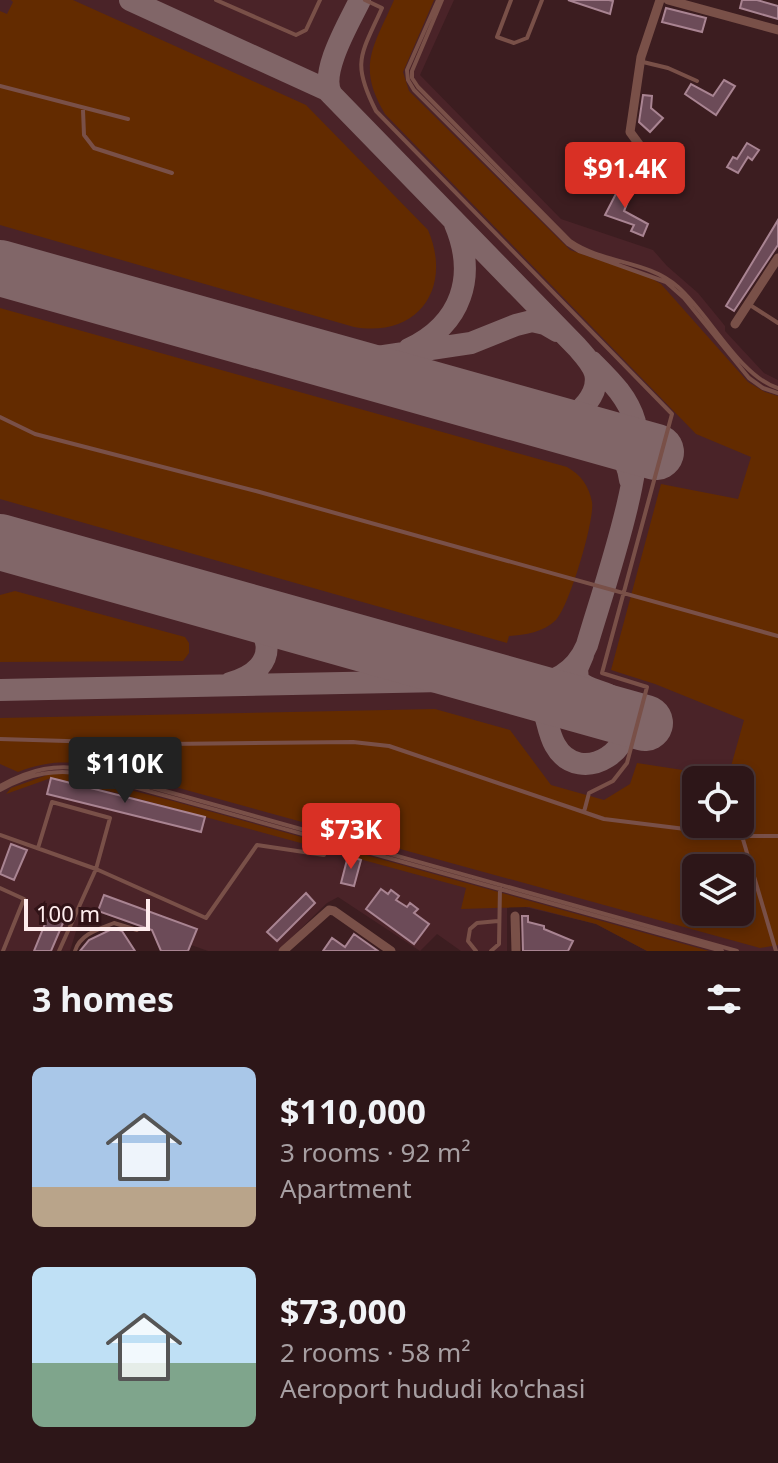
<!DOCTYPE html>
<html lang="en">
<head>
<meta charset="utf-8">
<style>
	body { margin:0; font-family:"Noto Sans",sans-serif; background:#351f21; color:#f1f3f6; height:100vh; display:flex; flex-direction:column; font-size:30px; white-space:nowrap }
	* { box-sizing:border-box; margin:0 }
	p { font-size:26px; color:#a79fa2 }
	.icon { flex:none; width:44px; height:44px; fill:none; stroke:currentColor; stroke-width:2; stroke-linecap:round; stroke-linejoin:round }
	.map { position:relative; height:951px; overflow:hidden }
	.panel { display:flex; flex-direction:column; background:#2d1618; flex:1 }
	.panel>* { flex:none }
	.buttons { position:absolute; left:682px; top:766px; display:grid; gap:16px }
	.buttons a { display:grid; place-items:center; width:72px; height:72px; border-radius:12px; background:#2d1618; box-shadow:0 4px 12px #0003,0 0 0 2px #483537; font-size:40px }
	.scale { position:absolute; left:24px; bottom:20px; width:126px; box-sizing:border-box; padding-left:8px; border:4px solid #feeced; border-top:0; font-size:22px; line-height:28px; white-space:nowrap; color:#feeced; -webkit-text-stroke:6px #311317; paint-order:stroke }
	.price { position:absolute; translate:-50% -68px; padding:0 18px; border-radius:8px; background:#d93025; color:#fff; font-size:26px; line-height:52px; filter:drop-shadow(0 2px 4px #0008) }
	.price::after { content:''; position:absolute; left:50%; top:48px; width:24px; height:18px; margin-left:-12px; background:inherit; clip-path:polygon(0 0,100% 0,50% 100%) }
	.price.active { background:#222; color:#fff }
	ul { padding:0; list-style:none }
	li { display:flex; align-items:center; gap:24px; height:200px; padding:0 32px }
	li span { display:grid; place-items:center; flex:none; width:224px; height:160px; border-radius:12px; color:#555 }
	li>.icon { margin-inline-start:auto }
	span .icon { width:96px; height:96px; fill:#fffc; stroke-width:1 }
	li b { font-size:34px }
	h2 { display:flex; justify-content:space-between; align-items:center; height:96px; padding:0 32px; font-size:34px }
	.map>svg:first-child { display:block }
	.built { fill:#4a2328; fill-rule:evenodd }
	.green { fill:#632b00; fill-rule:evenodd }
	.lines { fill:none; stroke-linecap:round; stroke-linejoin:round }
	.taxiway { stroke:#816668; stroke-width:22 }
	.runway { stroke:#816668; stroke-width:56 }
	.building { fill:#6c4b58; stroke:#a98492; stroke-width:2 }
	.service { stroke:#795048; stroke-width:4 }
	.minor { stroke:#795048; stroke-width:9 }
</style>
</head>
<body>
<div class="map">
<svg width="778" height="951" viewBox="0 0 778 951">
	<rect width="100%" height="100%" fill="#3c1d20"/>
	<!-- built -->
	<path class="built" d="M0,0H454L420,75L561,219L653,250L667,266L698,293L725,326V331L764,373L778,380V951H647L596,924L521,906L507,907V951H461L437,934L420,951L338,897L327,903L278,951H208L90,909L80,918L70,951H0ZM696,780H740V824H696ZM696,868H740V912H696Z"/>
	<!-- green -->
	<path class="green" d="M11,0H73L306,105L428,230C453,288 418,338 354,327L0,225V11L7,14L13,2Z
		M394,0H434L403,72L409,91L570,250L649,277L661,284L748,382L765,392L778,396V945L760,948L99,766C67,761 49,760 18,772L0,764V718L435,709L510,730L551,785L604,800L630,784L637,763L728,777L744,720L655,684L611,670L661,484L738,499L751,457L696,434L385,114C356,66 374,46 394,0ZM696,780H740V824H696ZM696,868H740V912H696Z
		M0,308L567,467C581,475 589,486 592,502C595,520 569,607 556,620C544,632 525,635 509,636L507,643L0,499Z
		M15,591L185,637L189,643V653L183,661L0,662V595Z
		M50,774H68L173,801L709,951H647L596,924L529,907L461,909L466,888L117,793L51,778L6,794L11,788Z"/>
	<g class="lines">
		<!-- taxiway -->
		<path class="taxiway" d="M130,0L327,90L577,347C584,355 592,363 595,373C600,393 580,416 561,420C552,422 544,420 536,419
			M332,95C318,74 350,21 360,0
			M409,349C462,324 477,276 455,224
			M337,363L471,343L516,325L532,321L545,324L557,331
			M589,433C612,441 627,455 630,480
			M0,549L32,551
			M228,606C274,623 284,668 230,683
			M559,679C544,693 541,702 547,722C549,730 551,738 555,745C580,790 648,746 619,704C608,688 589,693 578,680L577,669L583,655
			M511,685C544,688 573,678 587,645C600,599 648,463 635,422C628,397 610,380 592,362
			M0,690L494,680"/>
		<!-- runway -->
		<path class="runway" d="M0,268L656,452
			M0,542L645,723"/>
	</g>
	<!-- building -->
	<path class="building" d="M568,0H609L613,1L610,14Z
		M742,0H757L778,6V19L740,8Z
		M666,8L706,18L702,32L662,22Z
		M724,80L735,86L716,115L685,94L691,84L713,96Z
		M643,95L652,96L651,108L663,118L650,132L639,122Z
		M747,143L759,150L752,160L748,157L738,173L727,167L733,157L737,159Z
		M621,184L633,189L624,211L648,224L643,236L631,231L634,225L605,215Z
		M778,220V245L734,311L726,306Z
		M51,778L205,817L201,832L47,794Z
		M11,844L27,850L14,880L0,874Z
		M348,856L361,860L354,886L341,883Z
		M381,889L388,894L391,890L399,896L396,900L407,907L410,903L418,909L414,913L429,924L414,944L366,909Z
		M306,893L315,903L277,941L267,932Z
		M104,895L197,929L188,951H161L152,930L98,911Z
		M51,909L66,916L51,951H34Z
		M522,916H528V922L544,926V929L573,941L568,951H523Z
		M114,928L122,931L135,951H80L89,940Z
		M354,934L378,951H323L332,938L345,947Z"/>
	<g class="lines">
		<!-- service -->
		<path class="service" d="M216,0L296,35L306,30L320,0
			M365,0L382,8C361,55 351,62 376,111L672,414L602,673L647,687L627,763L613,781L589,793L584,812
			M438,0L407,70L408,80L414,90L568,244L579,251L666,282L684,298L749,378L763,388L778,393
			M442,0L412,71V78L418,87L570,241C603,264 648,260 678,287C709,314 740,377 778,388
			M511,0L497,37L514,43L527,38L542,0
			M643,62L668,68L697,81
			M0,86L128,119
			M83,110L84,135L94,148L172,173
			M750,305L778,323
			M0,417L35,434L256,491L778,636
			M0,739L166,744L353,742L389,746L604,819L742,836
			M0,786C31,769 56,763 90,770L737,951
			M0,790C30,773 57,768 91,775L722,951
			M0,835L96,869L59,951
			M38,848L52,802L110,818L96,869L206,918L257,845L324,855
			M0,888L24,899L3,951
			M75,951C80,934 99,929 114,923L137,930
			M476,951L468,941L470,929L477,923L498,921
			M491,951L499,944L500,887
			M776,951L742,836H778"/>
		<!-- minor -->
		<path class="minor" d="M668,0L778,30
			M655,166L630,132L641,57L660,0
			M735,324L778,258
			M515,916L516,951
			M283,951L329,910L334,911L391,951"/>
	</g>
</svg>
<div class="buttons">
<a><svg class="icon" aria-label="locate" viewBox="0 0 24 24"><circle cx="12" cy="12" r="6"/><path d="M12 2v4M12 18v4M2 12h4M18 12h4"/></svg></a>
<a><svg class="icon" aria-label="layers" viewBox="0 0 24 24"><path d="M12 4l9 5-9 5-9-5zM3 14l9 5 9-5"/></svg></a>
</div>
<div class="scale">100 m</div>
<b class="price" style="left:625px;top:210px">$91.4K</b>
<b class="price active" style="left:125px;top:805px">$110K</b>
<b class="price" style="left:351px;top:871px">$73K</b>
</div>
<section class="panel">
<h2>3 homes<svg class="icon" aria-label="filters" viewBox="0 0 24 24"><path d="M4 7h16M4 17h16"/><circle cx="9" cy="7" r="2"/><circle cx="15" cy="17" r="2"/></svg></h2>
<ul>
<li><span style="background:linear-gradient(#a9c7e8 75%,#b9a48a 0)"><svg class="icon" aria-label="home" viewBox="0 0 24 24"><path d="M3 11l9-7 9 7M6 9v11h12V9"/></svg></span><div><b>$110,000</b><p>3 rooms · 92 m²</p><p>Apartment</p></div></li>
<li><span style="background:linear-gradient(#bfe0f5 60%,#7fa58c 0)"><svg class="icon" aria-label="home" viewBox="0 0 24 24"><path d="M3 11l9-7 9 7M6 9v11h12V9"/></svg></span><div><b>$73,000</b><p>2 rooms · 58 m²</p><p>Aeroport hududi ko'chasi</p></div></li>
</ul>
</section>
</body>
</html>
